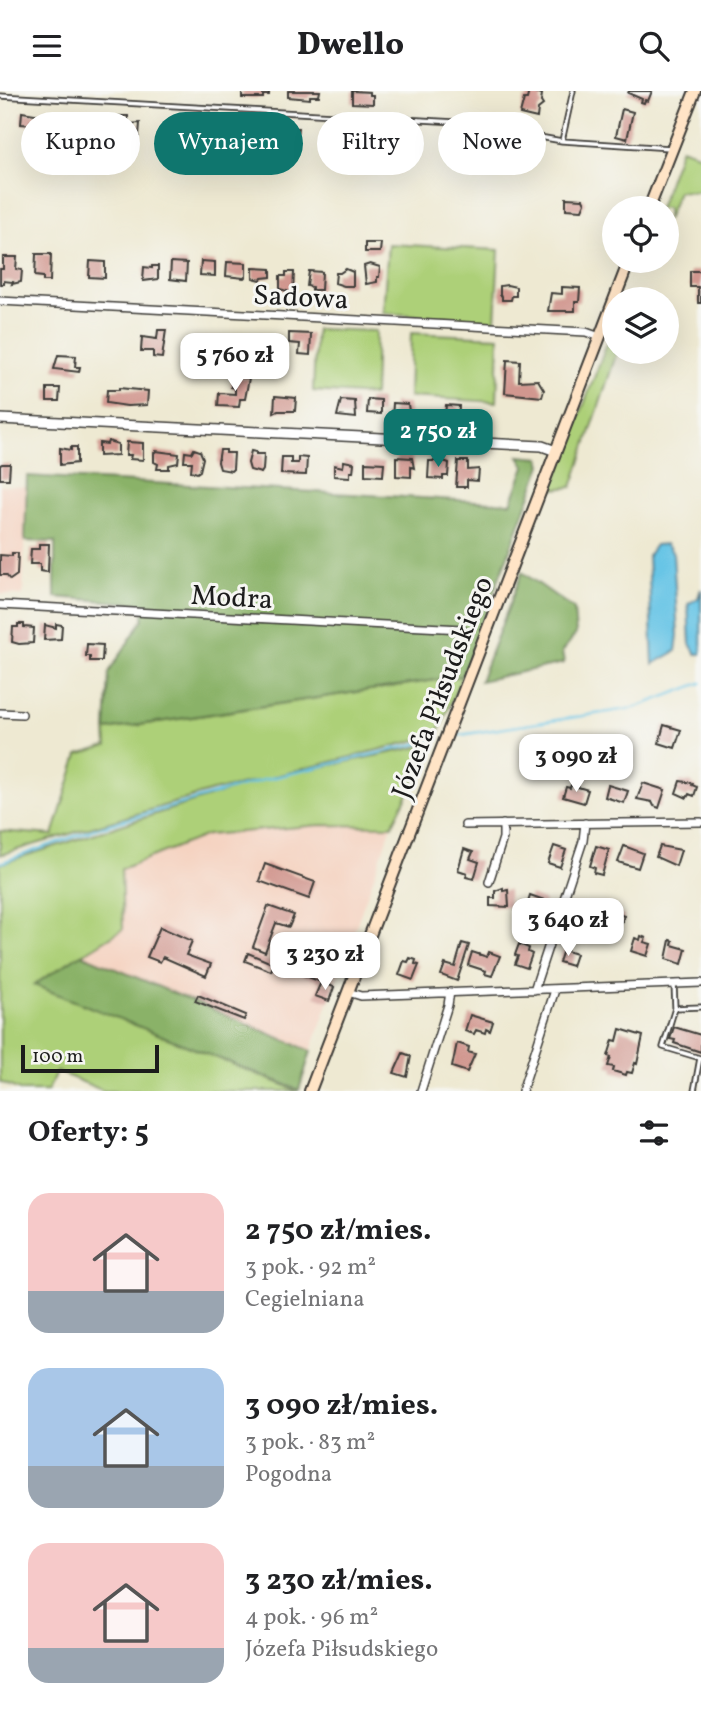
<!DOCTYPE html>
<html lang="pl">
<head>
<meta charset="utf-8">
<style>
	body { margin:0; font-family:Vollkorn,serif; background:#f6f6f6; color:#202124; height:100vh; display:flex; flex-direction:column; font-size:26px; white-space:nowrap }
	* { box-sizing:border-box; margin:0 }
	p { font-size:23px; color:#757577 }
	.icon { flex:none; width:38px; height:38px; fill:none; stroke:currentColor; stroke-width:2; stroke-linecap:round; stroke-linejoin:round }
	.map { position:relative; height:1000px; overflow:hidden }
	.panel { display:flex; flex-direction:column; background:#fff; flex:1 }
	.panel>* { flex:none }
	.top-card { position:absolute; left:21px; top:21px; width:660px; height:63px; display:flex; gap:14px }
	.controls { position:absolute; left:602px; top:105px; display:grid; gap:14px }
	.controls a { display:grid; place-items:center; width:77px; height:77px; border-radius:50%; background:#fff; box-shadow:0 7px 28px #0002; font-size:35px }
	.scale { position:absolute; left:21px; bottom:18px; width:138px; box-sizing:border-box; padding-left:7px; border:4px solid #1c1c1c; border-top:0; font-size:19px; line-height:24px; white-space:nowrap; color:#1c1c1c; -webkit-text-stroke:5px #f6f6f2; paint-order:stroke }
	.price { position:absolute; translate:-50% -60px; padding:0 16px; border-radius:14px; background:#fff; color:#222; font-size:23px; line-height:46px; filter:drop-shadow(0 2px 4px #0008) }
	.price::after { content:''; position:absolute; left:50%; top:42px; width:21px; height:16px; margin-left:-10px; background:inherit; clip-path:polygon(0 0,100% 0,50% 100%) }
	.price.current { background:#0f766e; color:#fff }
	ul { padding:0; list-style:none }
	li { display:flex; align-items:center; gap:21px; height:175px; padding:0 28px }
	li span { display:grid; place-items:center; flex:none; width:196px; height:140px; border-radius:21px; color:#555 }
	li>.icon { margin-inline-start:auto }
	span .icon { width:84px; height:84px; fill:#fffc; stroke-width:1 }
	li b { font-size:30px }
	h2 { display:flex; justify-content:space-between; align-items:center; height:84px; padding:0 28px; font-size:30px }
	.tag { padding:0 24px; border-radius:32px; background:#fff; box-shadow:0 7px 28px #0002; font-size:24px; line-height:63px }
	.tag.current { background:#0f766e; color:#fff }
	header { display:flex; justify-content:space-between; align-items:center; height:91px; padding:0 28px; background:#fff; font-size:32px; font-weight:800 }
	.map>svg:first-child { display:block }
	.built { fill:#f5d3c1 }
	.green { fill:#add078; stroke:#64764a; stroke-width:2 }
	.forest { fill:#8ab268; stroke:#536742; stroke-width:2 }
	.water { fill:#68c5e6; stroke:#427081; stroke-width:2 }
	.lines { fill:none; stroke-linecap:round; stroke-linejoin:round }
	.stream { stroke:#68c5e6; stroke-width:2.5 }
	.building { fill:#d1978f }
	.service-casing { stroke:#3c3b37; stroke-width:7 }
	.minor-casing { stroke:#3c3b37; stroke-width:10 }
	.tertiary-casing { stroke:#3c3b37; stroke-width:12 }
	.secondary-casing { stroke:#3c3b37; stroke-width:14 }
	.service { stroke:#fff; stroke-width:3.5 }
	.minor { stroke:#fff; stroke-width:7 }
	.tertiary { stroke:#fff; stroke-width:9 }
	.secondary { stroke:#ffe4c6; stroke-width:10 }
	.labels { text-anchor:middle; stroke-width:6; stroke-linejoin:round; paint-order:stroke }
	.street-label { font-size:28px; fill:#1c1c1c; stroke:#f6f6f2 }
</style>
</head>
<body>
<header><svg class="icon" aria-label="menu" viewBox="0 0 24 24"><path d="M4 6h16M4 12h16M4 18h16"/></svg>Dwello<svg class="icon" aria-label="search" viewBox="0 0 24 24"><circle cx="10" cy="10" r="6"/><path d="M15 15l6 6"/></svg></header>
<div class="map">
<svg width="701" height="1000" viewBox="0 0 701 1000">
	<rect width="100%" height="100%" fill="#f6f6f2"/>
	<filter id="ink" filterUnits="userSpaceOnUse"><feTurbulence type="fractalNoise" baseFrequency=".0143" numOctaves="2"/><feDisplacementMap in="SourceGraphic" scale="14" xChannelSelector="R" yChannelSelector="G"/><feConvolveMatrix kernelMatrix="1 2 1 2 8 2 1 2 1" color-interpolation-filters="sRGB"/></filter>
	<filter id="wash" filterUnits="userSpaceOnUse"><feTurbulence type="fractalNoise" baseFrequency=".00686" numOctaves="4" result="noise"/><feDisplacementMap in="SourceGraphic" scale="28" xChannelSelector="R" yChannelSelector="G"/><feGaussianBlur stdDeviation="1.57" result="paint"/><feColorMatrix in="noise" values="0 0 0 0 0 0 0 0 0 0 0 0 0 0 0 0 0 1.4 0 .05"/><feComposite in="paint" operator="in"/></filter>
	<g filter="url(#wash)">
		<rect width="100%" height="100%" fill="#eee9d2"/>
		<!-- built -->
		<path class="built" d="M0,395L26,396L23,504L0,503Z
			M321,734L392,735L311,960L81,863L123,838L120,778L207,744Z"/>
		<!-- green -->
		<path class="green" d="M681,57L701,64V101L678,100L667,129V117H659Z
			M388,153L499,159L495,230L383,222Z
			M614,234V261H617L572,396L552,398Z
			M316,238L376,240L374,304L313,300Z
			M411,242L499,246L497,311L409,306Z
			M462,585L437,644L272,686L433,653L392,735L321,734L207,744L121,778L123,838L35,893L298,1000H104L56,980L48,1000H22L0,991V773L258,690L213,700L0,764V740L53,744L78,664L107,655L106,639Z"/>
		<!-- forest -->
		<path class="forest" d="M519,365L540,367L542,374L462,585L106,639L109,581L143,528L144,513L55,506V451L25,450L27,385L511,412L525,375Z
			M522,481L574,518L576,543L562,561L564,572L480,590Z
			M81,863L311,960L299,999L34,894Z"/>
		<!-- water -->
		<path class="water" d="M666,453L673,462L678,544L676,560L653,573L648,464L655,454Z
			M701,498V563H696L690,553L688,513L698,507Z"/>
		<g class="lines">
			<!-- stream -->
			<path class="stream" d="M454,645L634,617L701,592
				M0,772L101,736L263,689L438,648"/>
		</g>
		<g id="blocks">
			<!-- building -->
			<path class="building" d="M242,0H269V4H263V7H242Z
				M288,0H320L319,5H310V8L288,6Z
				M352,0L370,1V4H373V13L352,12Z
				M529,0L542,3L541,11L543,14L538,18L537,27L520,23L524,8H527Z
				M629,0H652L648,10L645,9L644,12L641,11L642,8L628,2Z
				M622,18L633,21L627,48L616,45Z
				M22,21L48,25V35L21,33Z
				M69,23L91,24L90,37H59V26H68Z
				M119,25H128V33L140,32L139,45H131L130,50H117Z
				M227,33L243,34L242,48L226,47Z
				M278,36L298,37L297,48L277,47Z
				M371,39L383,40L382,51H370Z
				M331,41L354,43V53L331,52Z
				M566,107L583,108L585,112L582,119L566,118Z
				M365,152H381L380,161H365Z
				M36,163H51L50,190H43V186L35,185Z
				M3,166H17L16,178L22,179L21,191L12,193L13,191L4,190V193H0V178H3Z
				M90,170L105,171V187L89,186Z
				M201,170L215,171V185L200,184Z
				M171,171L187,172L186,190L170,188Z
				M227,171L246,172V185L244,187L226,185Z
				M370,173L380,176L379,186H377V191L366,193L364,175Z
				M152,175H158V188L143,190L144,176L152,177Z
				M253,177L271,178V186L262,187L261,189L253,187Z
				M346,178L353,181V195H344L335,192L336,182H340Z
				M309,180L322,181L321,199H312V196L307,195Z
				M690,180H701V212H698V196H690Z
				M286,181H294L293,202L280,198V185H286Z
				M507,194L516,196V205H512L511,209H502V205L500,204V195Z
				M562,196L580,197L579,211H575V220H548L551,202L562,203Z
				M158,239H166L162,267L153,266V260H141L142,246L157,248Z
				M289,242L311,243L310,264L299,263L300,253L289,252Z
				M262,252L279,253L278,266L261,265Z
				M58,264L76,265L75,276H80L79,281L54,278Z
				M193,265L210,266L209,275H206L205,279L192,278Z
				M507,269L520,270L519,290L538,289L544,299L542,306L505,302Z
				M232,286L249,287L245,308H240L239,316L218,315L219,302L235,303V297L231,296Z
				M47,297H60L59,310H47Z
				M119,297L148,300L147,314L127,315L106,312L107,299H119Z
				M275,305L296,307L295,320H278L274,322Z
				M368,308L381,309V323L367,322Z
				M341,309L355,310L356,327L337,325Z
				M393,312L408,313L410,328L392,329Z
				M446,314L459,315L458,332L441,330V324H445Z
				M108,350L118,353V364L99,365V352L107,353Z
				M127,351L143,352V369L130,368L131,364H126Z
				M71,356H77V372L60,374V357L71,359Z
				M194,358L200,360L203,367L200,380L197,382L191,380L192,371H184L185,361L192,362Z
				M220,359H226V362H234L233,378L231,380L220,378L218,371Z
				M156,360L179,363L178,372L169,374V378H157L158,373L154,371V362Z
				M251,360L256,361V363H264L263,379L261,382L250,379L248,372Z
				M282,366H291V372H298V366L307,367L306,384L281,383Z
				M396,366L412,367L414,377L411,376V386L396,385Z
				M438,368L449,372L448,385H443V388L428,387L429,370H438Z
				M344,370L354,372L353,381H350V386L334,385V374L343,376Z
				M458,370H468V379L479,378L478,390L467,389V396H456Z
				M365,371L384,372L383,385L365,384Z
				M2,373H10L9,388H0V374Z
				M39,453H49L48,481L40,480V473H30L31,458H39Z
				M12,462H18L17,484L10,489L6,484H0V464L12,465Z
				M18,533H24V536L34,537L33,552L19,553L12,551L13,536H18Z
				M56,533L62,534L61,548L44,549L45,534L56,537Z
				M87,553L103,554L102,570H90V565H86Z
				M664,634L681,639L675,657L659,652Z
				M680,690L693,692L692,694L697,696L694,705L689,703L687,707L676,702Z
				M643,692L665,699L659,717L654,715L652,711L637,708Z
				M571,694L588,699L584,712L563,706L566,696L570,697Z
				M608,694L628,700L624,712L605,706Z
				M554,755L566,759L560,776L548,772Z
				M596,755L609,759L602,784L594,782L595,777L590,775Z
				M624,755L643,762L638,777L618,771Z
				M660,755L681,759L676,775L656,766Z
				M464,758L473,761L470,768L479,771L474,788L466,786L467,782L458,779Z
				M265,773L315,791L309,808L259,790Z
				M503,797V800L508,799L509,816L490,815V807H495V800Z
				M530,804L544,809L542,825L525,820Z
				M268,815L294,824L289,836L276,832L265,861L253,856Z
				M583,816L594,820L591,830L580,827Z
				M611,821L624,825L618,842H609L610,840L605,838Z
				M160,836L192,850L186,864L211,873L206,885L163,866L160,871L147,866Z
				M641,845L646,847L644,851L651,853L647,865L631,860L635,847L640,849Z
				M670,849L673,850L672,854L686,858L682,873L666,868Z
				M462,852L469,854L457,890L441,884L445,873L455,876Z
				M519,853L529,857L528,861L532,863L527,877L515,873L518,865L515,864Z
				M563,859L576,863L572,875L559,871Z
				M307,860L326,867L322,879L302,872Z
				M472,861L487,866L489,861L500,865L492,885L485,883L486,880L468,874Z
				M248,862L274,873L271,880L245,870Z
				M410,867L416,869L415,873L419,874L413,889L399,884L404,870L408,871Z
				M291,869L324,882L321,891L287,878Z
				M321,891L334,896L329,910L315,905Z
				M198,904L246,924L244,929L195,910Z
				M470,924L493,931L490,940L486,938L485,942L476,939L474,943L465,940Z
				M674,936L701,944V961L674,952L675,949L670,948Z
				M620,938L643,945L637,973L635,972L632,982L627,981L626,984L613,980L614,976L608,975L611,966L608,965L613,949L617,950Z
				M457,952L469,956L468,961L475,963L467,981L452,976Z
				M403,962L411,965L407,986L394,982Z"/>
		</g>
	</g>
	<g filter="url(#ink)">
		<use href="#blocks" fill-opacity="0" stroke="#3c3b37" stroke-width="2"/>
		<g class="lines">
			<!-- service casing -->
			<g class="service-casing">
				<path id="service" d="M0,5L456,31L562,50L671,57
					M562,50L573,0
					M674,893L675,917L701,916
					M675,917L663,956L700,967L694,1000"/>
			</g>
			<!-- minor casing -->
			<g class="minor-casing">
				<path id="minor" d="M0,210L586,241L600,246
					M0,514L462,538
					M0,622L22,623
					M465,734L701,731
					M489,791L503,747V733
					M534,899L583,750L585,732
					M348,901L361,905L701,892
					M421,1000L448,914L450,901
					M522,1000L555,899"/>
			</g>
			<!-- tertiary casing -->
			<g class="tertiary-casing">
				<path id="tertiary" d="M0,328L542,355L556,360"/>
			</g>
			<!-- secondary casing -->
			<g class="secondary-casing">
				<path id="secondary" d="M649,117L695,0
					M310,1000L629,170"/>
			</g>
			<!-- service -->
			<use href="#service" class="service"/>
			<!-- minor -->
			<use href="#minor" class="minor"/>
			<!-- tertiary -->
			<use href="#tertiary" class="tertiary"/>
			<!-- secondary -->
			<use href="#secondary" class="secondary"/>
		</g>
	</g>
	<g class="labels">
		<!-- street labels -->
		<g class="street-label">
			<text transform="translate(301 205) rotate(3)" y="10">Sadowa</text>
			<text transform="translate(232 505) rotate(3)" y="10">Modra</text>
			<text transform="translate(441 596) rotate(-69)" y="10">Józefa Piłsudskiego</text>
		</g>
	</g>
</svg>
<div class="controls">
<a><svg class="icon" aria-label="locate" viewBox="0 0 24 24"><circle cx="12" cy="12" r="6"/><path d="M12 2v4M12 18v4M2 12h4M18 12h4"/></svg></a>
<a><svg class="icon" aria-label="layers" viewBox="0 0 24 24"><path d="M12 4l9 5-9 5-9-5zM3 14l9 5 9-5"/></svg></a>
</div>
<div class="scale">100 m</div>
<b class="price" style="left:235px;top:302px">5 760 zł</b>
<b class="price current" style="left:438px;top:378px">2 750 zł</b>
<b class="price" style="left:576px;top:703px">3 090 zł</b>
<b class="price" style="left:568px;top:867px">3 640 zł</b>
<b class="price" style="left:325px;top:901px">3 230 zł</b>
<div class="top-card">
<a class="tag">Kupno</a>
<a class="tag current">Wynajem</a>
<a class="tag">Filtry</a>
<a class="tag">Nowe</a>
</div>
</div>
<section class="panel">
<h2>Oferty: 5<svg class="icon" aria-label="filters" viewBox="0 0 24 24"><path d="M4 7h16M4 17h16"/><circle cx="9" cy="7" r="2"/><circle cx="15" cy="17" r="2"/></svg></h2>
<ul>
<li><span style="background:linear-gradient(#f6c9c9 70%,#9aa5b1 0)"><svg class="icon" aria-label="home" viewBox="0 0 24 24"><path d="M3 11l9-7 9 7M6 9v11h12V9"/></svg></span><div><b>2 750 zł/mies.</b><p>3 pok. · 92 m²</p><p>Cegielniana</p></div></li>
<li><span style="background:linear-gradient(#a9c7e8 70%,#9aa5b1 0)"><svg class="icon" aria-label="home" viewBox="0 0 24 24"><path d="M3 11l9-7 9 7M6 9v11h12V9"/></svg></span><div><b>3 090 zł/mies.</b><p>3 pok. · 83 m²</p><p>Pogodna</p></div></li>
<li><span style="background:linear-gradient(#f6c9c9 75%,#9aa5b1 0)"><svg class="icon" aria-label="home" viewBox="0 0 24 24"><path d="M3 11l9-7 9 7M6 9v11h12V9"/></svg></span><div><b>3 230 zł/mies.</b><p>4 pok. · 96 m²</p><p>Józefa Piłsudskiego</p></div></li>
</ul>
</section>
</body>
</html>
